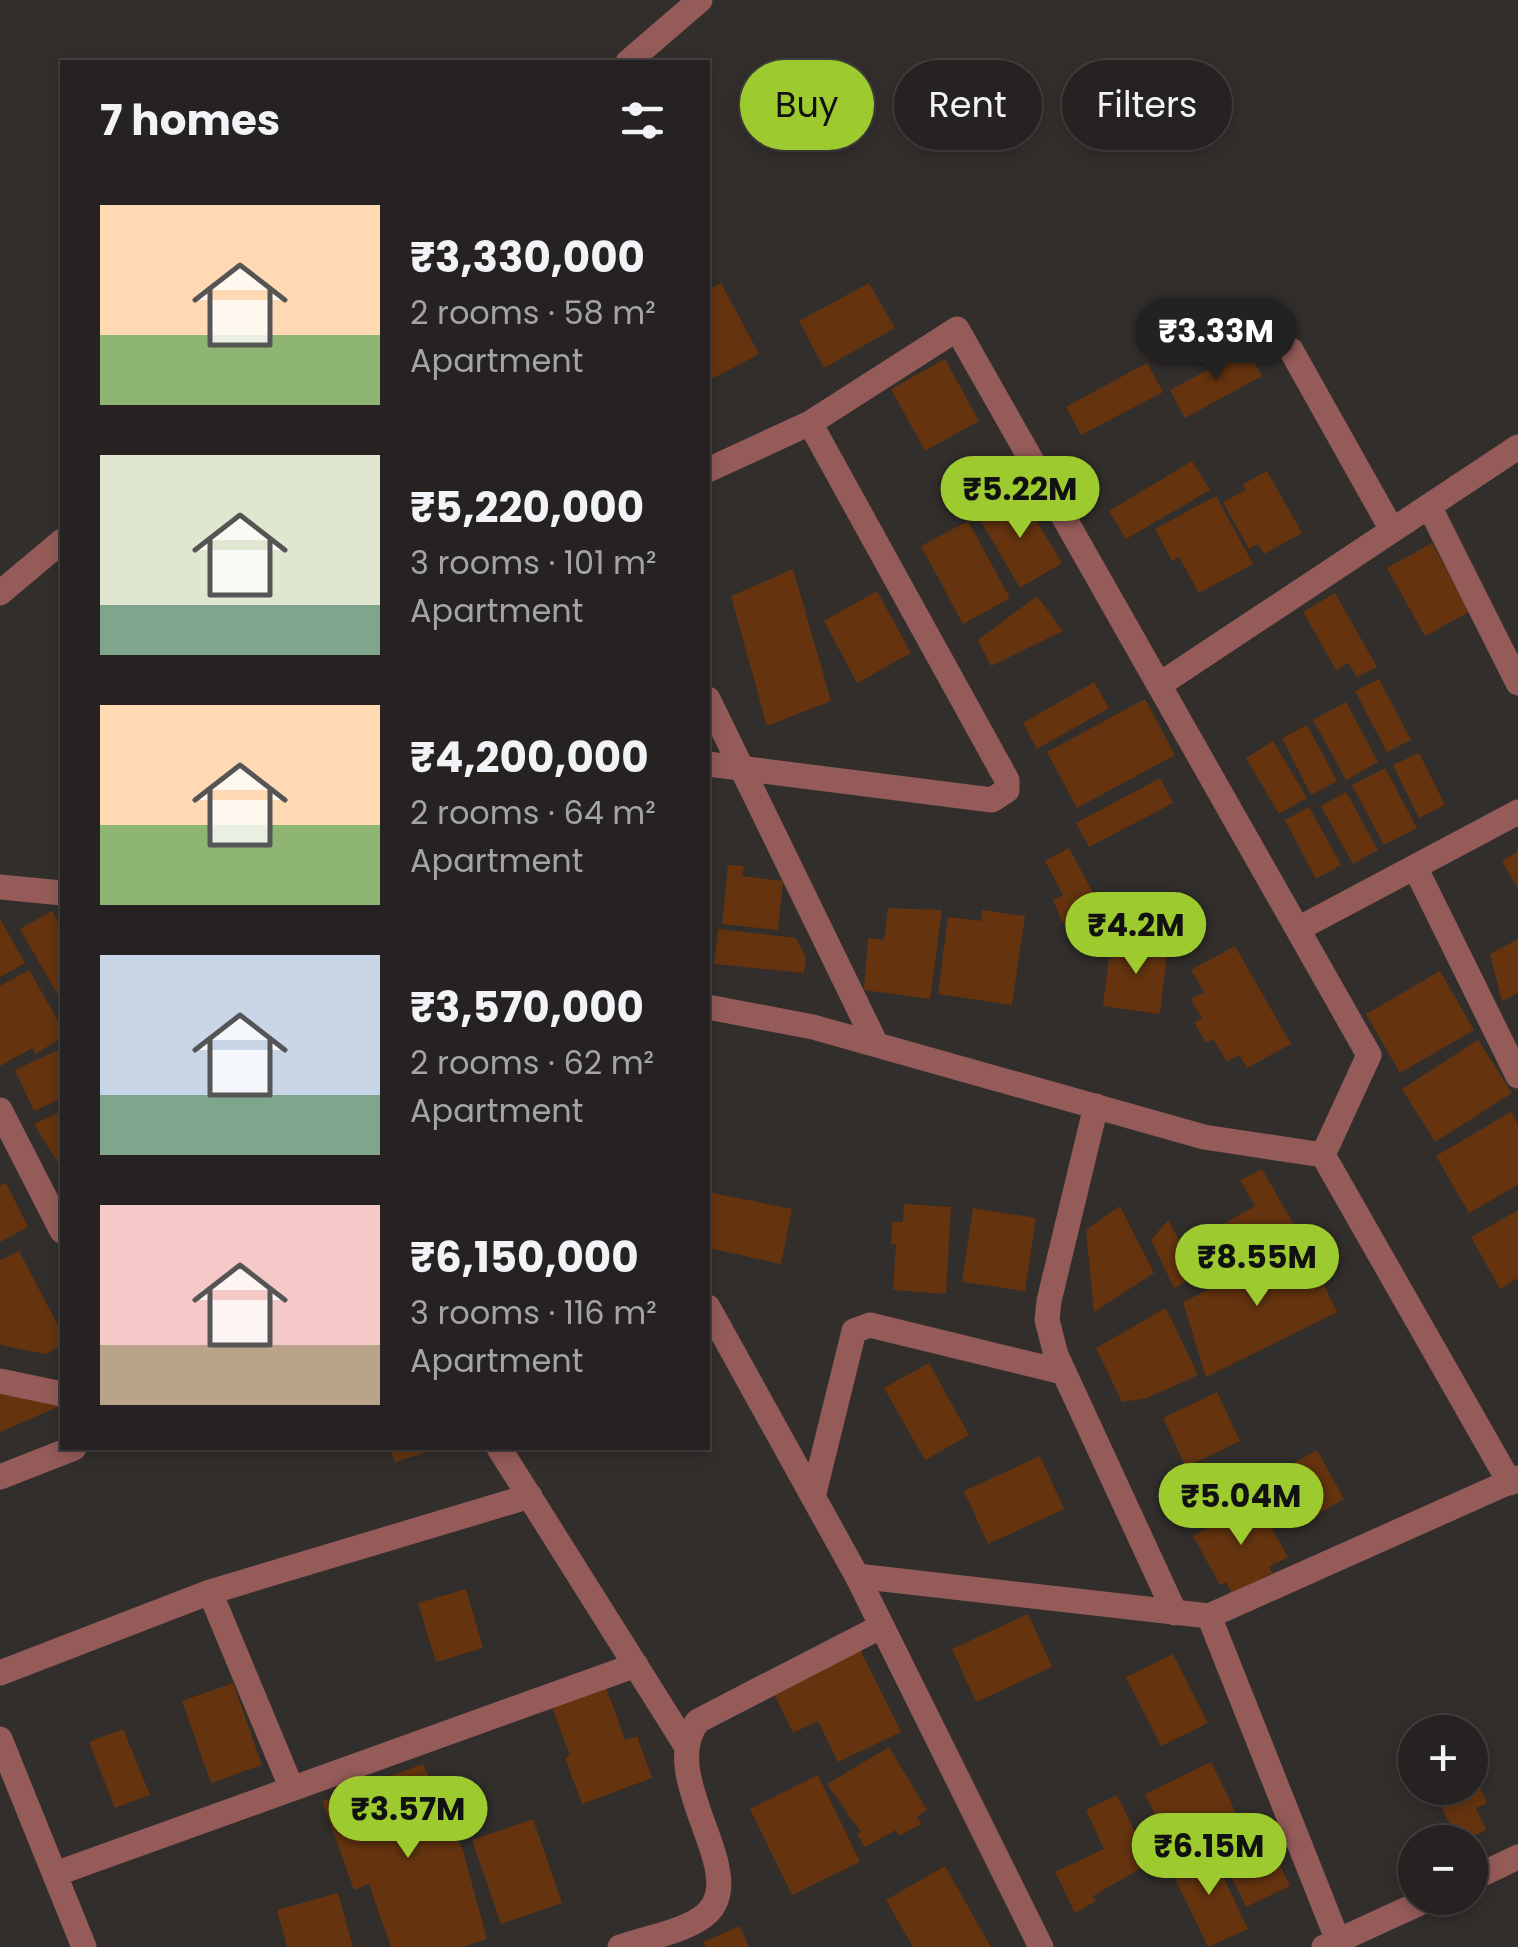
<!DOCTYPE html>
<html lang="en">
<head>
<meta charset="utf-8">
<style>
	body { margin:0; font-family:Poppins,sans-serif; background:#312f2e; color:#f1f3f6; height:100vh; display:flex; flex-direction:column; font-size:38px; white-space:nowrap }
	* { box-sizing:border-box; margin:0 }
	p { font-size:32px; color:#a3a4a5 }
	.icon { flex:none; width:55px; height:55px; fill:none; stroke:currentColor; stroke-width:2; stroke-linecap:round; stroke-linejoin:round }
	.map { position:relative; flex:1; overflow:hidden }
	.drawer { position:absolute; left:60px; top:60px; width:650px; height:1390px; display:flex; flex-direction:column; background:#252221; border-radius:0px; box-shadow:0 5px 15px #0003,0 0 0 2px #423f3f }
	.drawer>* { flex:none }
	.hud { position:absolute; left:740px; top:60px; width:628px; height:90px; display:flex; gap:20px }
	.controls { position:absolute; left:1398px; top:1715px; display:grid; gap:20px }
	.controls a { display:grid; place-items:center; width:90px; height:90px; border-radius:50%; background:#252221; box-shadow:0 5px 15px #0003,0 0 0 2px #423f3f; font-size:50px }
	.price { position:absolute; translate:-50% -85px; padding:0 22px; border-radius:35px; background:#9dca2f; color:#111; font-size:32px; line-height:65px; filter:drop-shadow(0 2px 5px #0008) }
	.price::after { content:''; position:absolute; left:50%; top:60px; width:30px; height:22px; margin-left:-15px; background:inherit; clip-path:polygon(0 0,100% 0,50% 100%) }
	.price.current { background:#222; color:#fff }
	ul { padding:0; list-style:none }
	li { display:flex; align-items:center; gap:30px; height:250px; padding:0 40px }
	li span { display:grid; place-items:center; flex:none; width:280px; height:200px; border-radius:0px; color:#555 }
	li>.icon { margin-inline-start:auto }
	span .icon { width:120px; height:120px; fill:#fffc; stroke-width:1 }
	li b { font-size:42px }
	h2 { display:flex; justify-content:space-between; align-items:center; height:120px; padding:0 40px; font-size:42px }
	.pill { padding:0 35px; border-radius:45px; background:#252221; box-shadow:0 5px 15px #0003,0 0 0 2px #423f3f; font-size:35px; line-height:90px }
	.pill.current { background:#9dca2f; color:#111 }
	.map>svg:first-child { display:block }
	.building { fill:#65340f }
	.lines { fill:none; stroke-linecap:round; stroke-linejoin:round }
	.minor { stroke:#945b59; stroke-width:25 }
</style>
</head>
<body>
<div class="map">
<svg width="1518" height="1947" viewBox="0 0 1518 1947">
	<rect width="100%" height="100%" fill="#312e2c"/>
	<!-- building -->
	<path class="building" d="M721,283L759,354L708,381V290Z
		M869,283L895,328L824,368L799,321Z
		M1247,349L1262,376L1185,418L1170,390Z
		M945,359L979,421L925,451L891,389Z
		M1147,363L1163,392L1081,435L1066,407Z
		M1192,461L1210,490L1126,539L1109,511Z
		M1267,471L1302,533L1264,554L1258,544L1249,549L1223,502L1246,490L1242,485Z
		M1020,494L1062,563L1020,588L979,518Z
		M1216,496L1253,564L1199,593L1179,557L1172,561L1155,529Z
		M968,521L1010,598L963,624L921,546Z
		M1432,543L1469,612L1425,636L1387,568Z
		M793,569L831,701L767,726L731,596Z
		M877,591L911,653L857,683L824,621Z
		M1335,593L1377,667L1357,677L1348,663L1336,670L1303,612Z
		M1037,596L1063,631L991,666L978,640Z
		M1379,679L1411,740L1387,752L1355,691Z
		M1094,682L1109,708L1037,749L1023,723Z
		M1145,699L1175,755L1077,808L1047,752Z
		M1346,702L1378,762L1346,780L1313,720Z
		M1307,725L1337,781L1311,795L1282,738Z
		M1273,741L1307,798L1279,814L1246,758Z
		M1419,753L1445,805L1419,818L1393,765Z
		M1385,768L1417,828L1384,845L1352,785Z
		M1160,778L1173,803L1089,847L1076,823Z
		M1346,792L1378,850L1353,864L1321,806Z
		M1309,807L1341,865L1316,879L1285,820Z
		M1069,848L1113,930L1062,922L1053,900L1063,895L1045,861Z
		M1518,851V889L1502,861Z
		M728,865L744,866L742,876L783,881L778,930L722,924Z
		M888,908L942,910L930,999L864,990L868,938L884,940Z
		M982,910L1025,916L1012,1005L938,994L948,917L981,921Z
		M52,911L62,930V1002L20,929Z
		M0,919L25,963L0,977Z
		M718,929L796,938L806,957L804,973L714,964Z
		M1119,938L1168,945L1160,1014L1103,1006L1109,957H1116Z
		M1518,939V993L1502,1001L1490,954Z
		M1235,946L1291,1044L1247,1068L1239,1055L1227,1062L1213,1039L1206,1043L1194,1022L1202,1019L1191,999L1204,992L1191,970Z
		M29,970L62,1028V1038L35,1054L32,1048L0,1066V986Z
		M1440,971L1474,1030L1400,1073L1366,1014Z
		M1478,1040L1512,1093L1435,1142L1402,1089Z
		M62,1048V1098L34,1111L15,1070Z
		M62,1111V1161L58,1163L34,1124Z
		M1511,1112L1518,1124V1185L1469,1213L1436,1156Z
		M1262,1169L1293,1223L1174,1288L1151,1240L1168,1220L1183,1247L1255,1206L1240,1180Z
		M6,1183L28,1227L0,1242V1186Z
		M708,1192L792,1209L781,1264L708,1248Z
		M904,1204L951,1207L946,1294L893,1290L896,1244H891L892,1222H903Z
		M1120,1206L1154,1273L1094,1312L1086,1230Z
		M973,1208L1036,1218L1025,1291L962,1282Z
		M1518,1210V1278L1500,1289L1471,1237Z
		M1304,1244L1337,1312L1206,1377L1183,1302Z
		M19,1251L62,1333V1345L46,1354L0,1345V1260Z
		M1166,1308L1198,1375L1147,1398L1122,1402L1096,1348Z
		M929,1363L969,1435L925,1460L884,1388Z
		M0,1391L62,1405L0,1432Z
		M1217,1392L1240,1441L1186,1467L1163,1418Z
		M390,1448H440L395,1462Z
		M1317,1450L1344,1499L1306,1521L1298,1506L1288,1512L1269,1477Z
		M1040,1456L1064,1509L988,1544L964,1491Z
		M1256,1501L1288,1557L1269,1567L1273,1573L1232,1593L1226,1582L1220,1585L1193,1536Z
		M466,1589L483,1648L436,1662L418,1603Z
		M1028,1614L1052,1667L976,1702L952,1649Z
		M858,1646L901,1732L838,1762L818,1721L793,1733L771,1688Z
		M1173,1654L1208,1723L1161,1746L1126,1677Z
		M233,1683L262,1765L211,1783L182,1701Z
		M606,1687L625,1740L637,1736L652,1778L582,1804L565,1758L570,1756L552,1707Z
		M123,1729L150,1795L115,1808L89,1742Z
		M889,1747L927,1810L917,1817L921,1824L899,1836L896,1830L865,1847L857,1834L861,1832L827,1784Z
		M1211,1762L1237,1815L1216,1824L1218,1829L1190,1843L1188,1838L1171,1847L1145,1794Z
		M423,1764L463,1851L487,1939L463,1947H391L369,1884L354,1890L322,1801Z
		M818,1775L860,1862L792,1895L750,1809Z
		M1475,1777L1487,1803L1476,1808L1486,1830L1459,1842L1436,1796L1453,1788H1470V1779Z
		M1117,1795L1150,1863L1093,1896L1096,1901L1075,1913L1055,1872L1104,1849L1086,1810Z
		M533,1819L562,1903L501,1924L472,1840Z
		M1265,1834L1290,1886L1246,1907L1221,1855Z
		M1210,1849L1248,1929L1208,1947L1170,1868Z
		M945,1866L991,1947H913L886,1900Z
		M338,1893L353,1947H287L277,1910Z
		M740,1926L749,1947H706L703,1942Z"/>
	<g class="lines">
		<!-- minor -->
		<path class="minor" d="M628,62L700,0
			M1291,350L1392,530
			M708,470L810,423L957,329L1369,1055L1323,1155
			M1429,506L1518,683
			M0,593L62,541
			M1159,685L1518,447
			M708,699L876,1044
			M708,764L992,800L1007,790V780L810,423
			M1415,867L1518,1076
			M0,887L62,893
			M1298,929L1518,812
			M708,1007L813,1027L1204,1137L1323,1155L1510,1483
			M1096,1106L1049,1301L1047,1320L1056,1355L1175,1613
			M0,1110L62,1231
			M708,1307L857,1576L1209,1616L1518,1478
			M0,1381L62,1394
			M499,1448L685,1744
			M0,1477L74,1448
			M813,1497L854,1331L870,1325L1063,1372
			M857,1576L1041,1947
			M210,1592L292,1789
			M1209,1616L1338,1941
			M0,1673L210,1592L530,1496
			M0,1739L84,1947
			M55,1874L636,1665
			M1470,1880L1518,1857
			M620,1947C645,1938 679,1933 701,1918C759,1880 653,1779 698,1721L882,1626
			M1324,1947L1431,1898"/>
	</g>
</svg>
<div class="controls">
<a>+</a>
<a>−</a>
</div>
<b class="price current" style="left:1216px;top:383px">₹3.33M</b>
<b class="price" style="left:1020px;top:541px">₹5.22M</b>
<b class="price" style="left:1136px;top:977px">₹4.2M</b>
<b class="price" style="left:1257px;top:1309px">₹8.55M</b>
<b class="price" style="left:1241px;top:1548px">₹5.04M</b>
<b class="price" style="left:408px;top:1861px">₹3.57M</b>
<b class="price" style="left:1209px;top:1898px">₹6.15M</b>
<div class="hud">
<a class="pill current">Buy</a>
<a class="pill">Rent</a>
<a class="pill">Filters</a>
</div>
<section class="drawer">
<h2>7 homes<svg class="icon" aria-label="filters" viewBox="0 0 24 24"><path d="M4 7h16M4 17h16"/><circle cx="9" cy="7" r="2"/><circle cx="15" cy="17" r="2"/></svg></h2>
<ul>
<li><span style="background:linear-gradient(#ffd9b3 65%,#8fb573 0)"><svg class="icon" aria-label="home" viewBox="0 0 24 24"><path d="M3 11l9-7 9 7M6 9v11h12V9"/></svg></span><div><b>₹3,330,000</b><p>2 rooms · 58 m²</p><p>Apartment</p></div></li>
<li><span style="background:linear-gradient(#dfe7d0 75%,#7fa58c 0)"><svg class="icon" aria-label="home" viewBox="0 0 24 24"><path d="M3 11l9-7 9 7M6 9v11h12V9"/></svg></span><div><b>₹5,220,000</b><p>3 rooms · 101 m²</p><p>Apartment</p></div></li>
<li><span style="background:linear-gradient(#ffd9b3 60%,#8fb573 0)"><svg class="icon" aria-label="home" viewBox="0 0 24 24"><path d="M3 11l9-7 9 7M6 9v11h12V9"/></svg></span><div><b>₹4,200,000</b><p>2 rooms · 64 m²</p><p>Apartment</p></div></li>
<li><span style="background:linear-gradient(#c9d6e8 70%,#7fa58c 0)"><svg class="icon" aria-label="home" viewBox="0 0 24 24"><path d="M3 11l9-7 9 7M6 9v11h12V9"/></svg></span><div><b>₹3,570,000</b><p>2 rooms · 62 m²</p><p>Apartment</p></div></li>
<li><span style="background:linear-gradient(#f6c9c9 70%,#b9a48a 0)"><svg class="icon" aria-label="home" viewBox="0 0 24 24"><path d="M3 11l9-7 9 7M6 9v11h12V9"/></svg></span><div><b>₹6,150,000</b><p>3 rooms · 116 m²</p><p>Apartment</p></div></li>
</ul>
</section>
</div>
</body>
</html>
